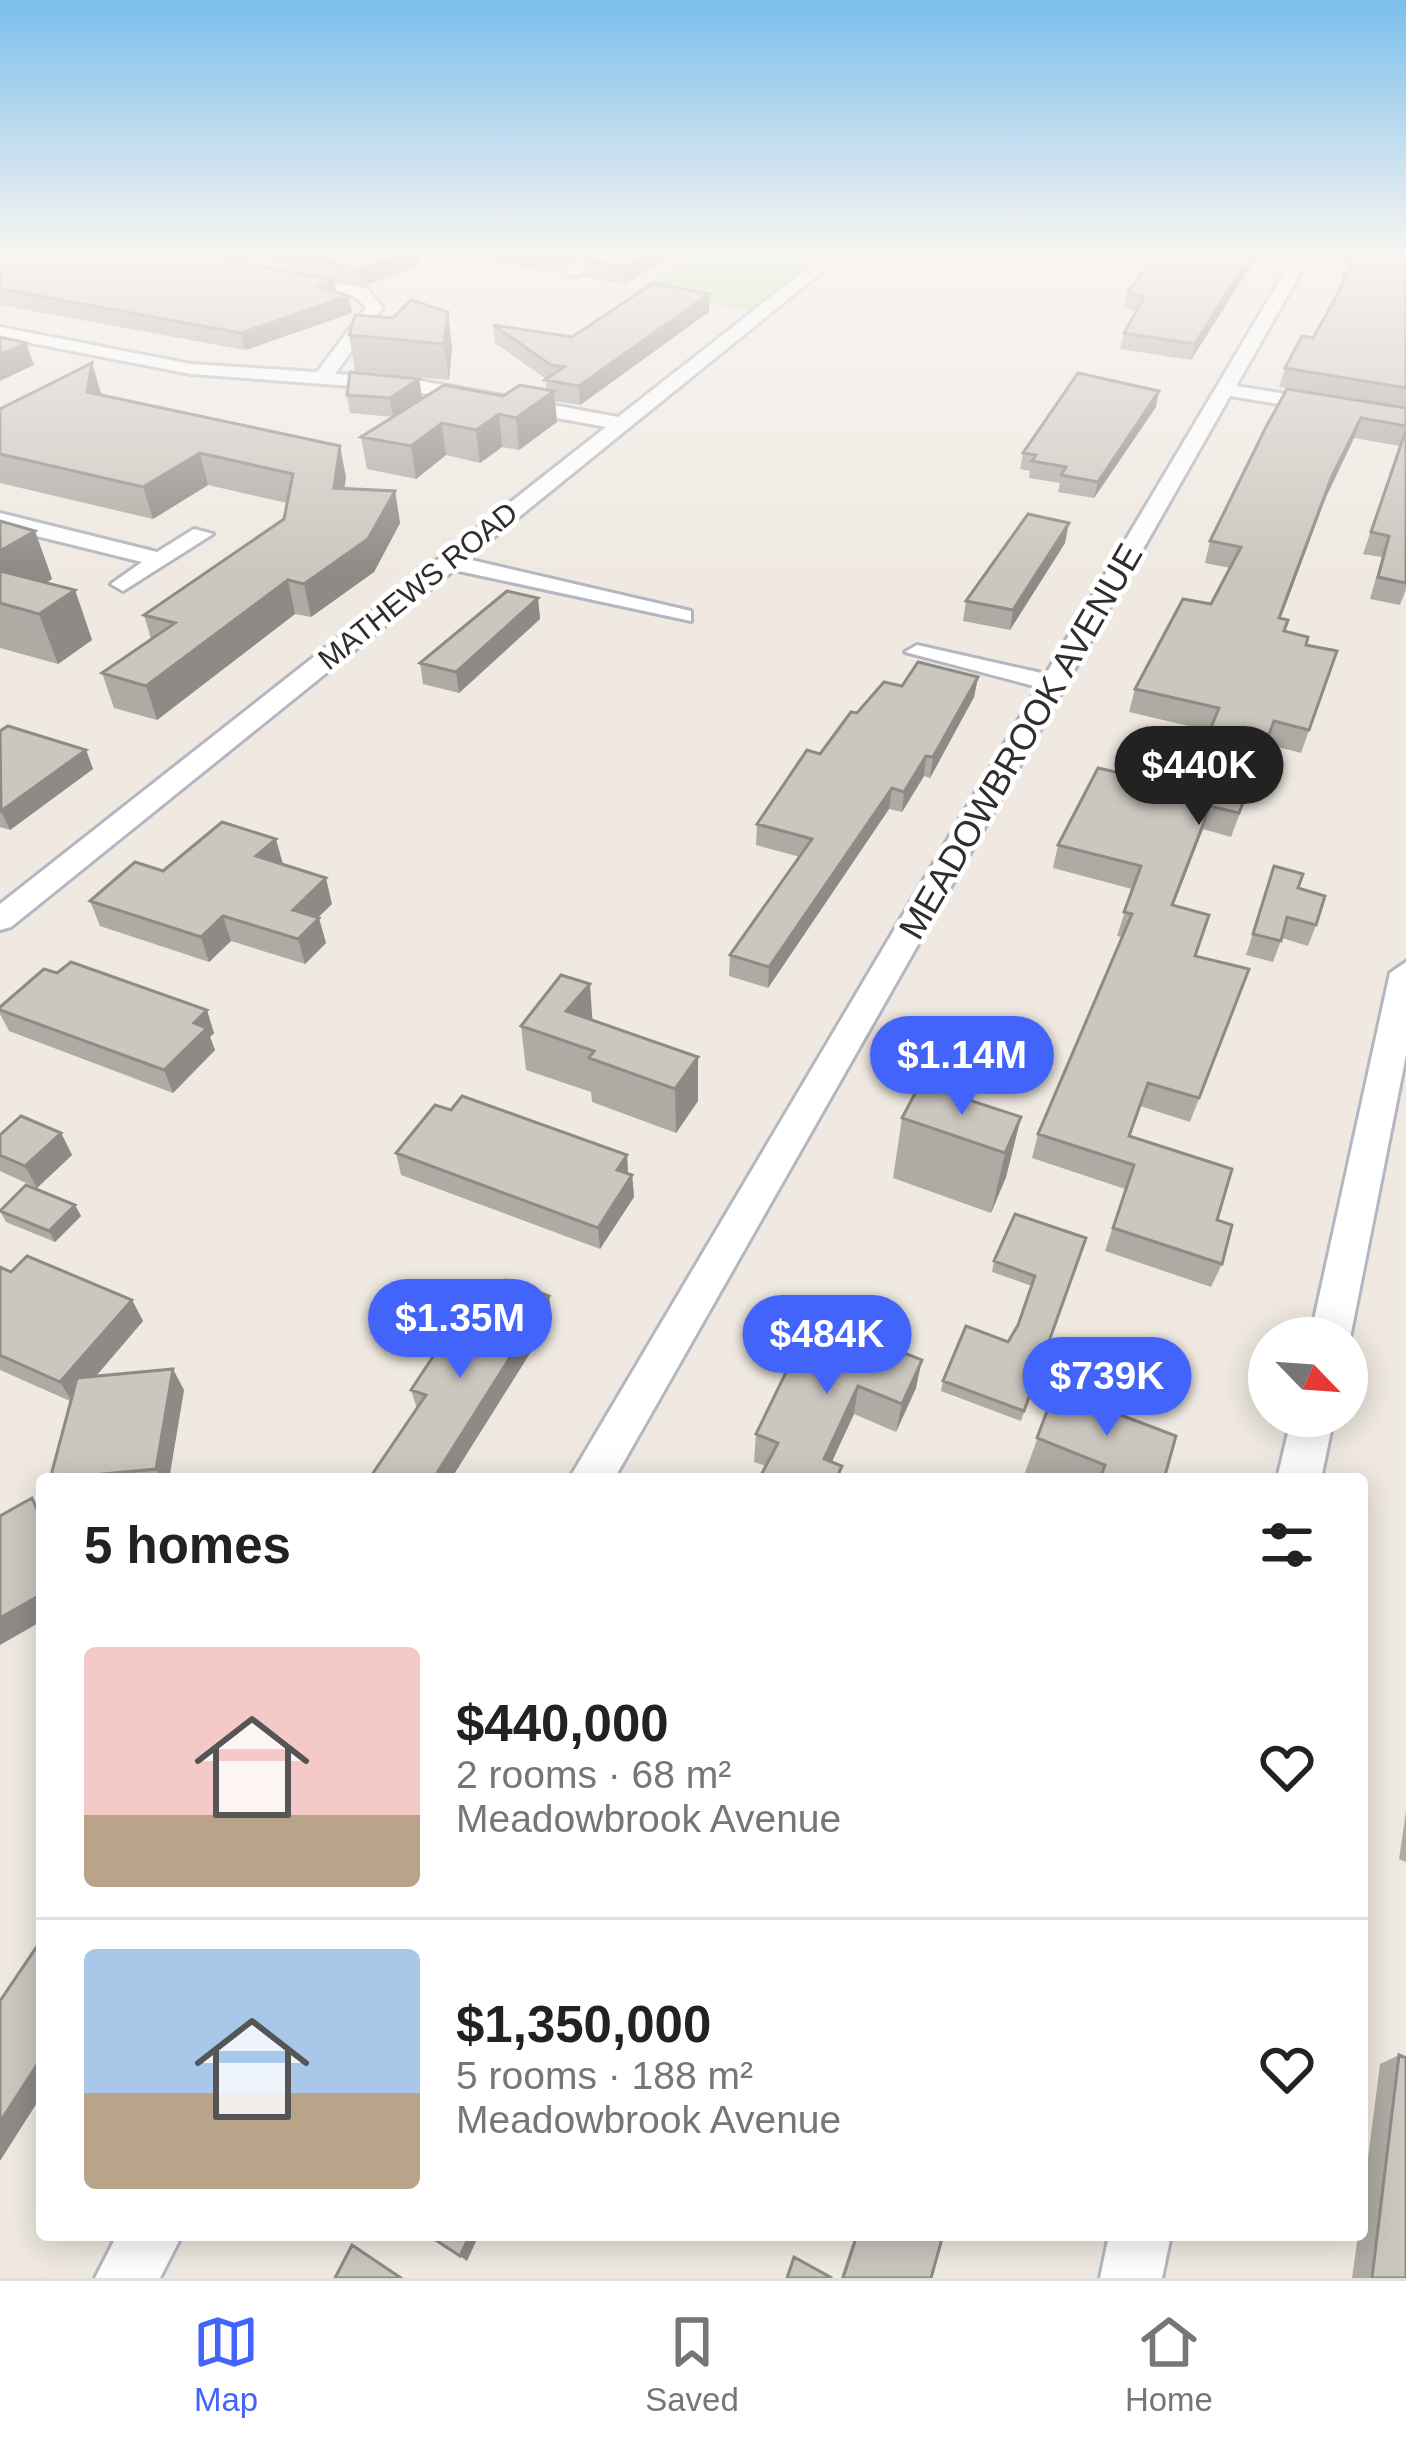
<!DOCTYPE html>
<html lang="en">
<head>
<meta charset="utf-8">
<style>
	body { margin:0; font-family:Helvetica,sans-serif; background:#f2f2f2; color:#222; height:100vh; display:flex; flex-direction:column; font-size:45px; white-space:nowrap }
	* { box-sizing:border-box; margin:0 }
	p { font-size:39px; color:#767676 }
	.icon { flex:none; width:66px; height:66px; fill:none; stroke:currentColor; stroke-width:2; stroke-linecap:round; stroke-linejoin:round }
	.map { position:relative; flex:1; overflow:hidden }
	.sheet { position:absolute; left:36px; top:1473px; width:1332px; height:768px; display:flex; flex-direction:column; background:#fff; border-radius:12px; box-shadow:0 6px 30px #0003 }
	.sheet>* { flex:none }
	.needle { width:78px; rotate:115deg }
	.controls { position:absolute; left:1248px; top:1317px; display:grid; gap:24px }
	.controls a { display:grid; place-items:center; width:120px; height:120px; border-radius:50%; background:#fff; box-shadow:0 6px 30px #0003; font-size:60px }
	.price { position:absolute; translate:-50% -102px; padding:0 27px; border-radius:42px; background:#4264fb; color:#fff; font-size:39px; line-height:78px; filter:drop-shadow(0 3px 6px #0008) }
	.price::after { content:''; position:absolute; left:50%; top:72px; width:36px; height:27px; margin-left:-18px; background:inherit; clip-path:polygon(0 0,100% 0,50% 100%) }
	.price.active { background:#222; color:#fff }
	ul { padding:0; list-style:none }
	li { display:flex; align-items:center; gap:36px; height:300px; padding:0 48px }
	li+li { border-top:3px solid #e0e0e0 }
	li span { display:grid; place-items:center; flex:none; width:336px; height:240px; border-radius:12px; color:#555 }
	li>.icon { margin-inline-start:auto }
	span .icon { width:144px; height:144px; fill:#fffc; stroke-width:1 }
	li b { font-size:51px }
	h2 { display:flex; justify-content:space-between; align-items:center; height:144px; padding:0 48px; font-size:51px }
	.menu { display:flex; justify-content:space-around; align-items:center; height:168px; border-top:3px solid #e0e0e0; background:#fff; font-size:33px; color:#767676 }
	.menu a { display:grid; justify-items:center; gap:6px }
	.menu .active { color:#4264fb }
	.map>svg:first-child { display:block }
	.green { fill:#b6e59e }
	.lines { fill:none; stroke-linecap:round; stroke-linejoin:round }
	.minor-casing { stroke:#b4b7c1; stroke-width:6 }
	.minor { fill:#fff; fill-rule:evenodd }
	.wall { fill:#afaba4 }
	.shaded-wall { fill:#8e8b86 }
	.building { fill:#cbc7bf; stroke:#8e8b86; stroke-width:3 }
	.labels { text-anchor:middle; stroke-width:10; stroke-linejoin:round; paint-order:stroke }
	.far-street-label { font-size:30px; fill:#2e2e2e; stroke:#fff }
	.street-label { font-size:36px; fill:#2e2e2e; stroke:#fff }
</style>
</head>
<body>
<div class="map">
<svg width="1406" height="2278" viewBox="0 0 1406 2278">
	<rect width="100%" height="100%" fill="#efe9e1"/>
	<!-- green -->
	<path class="green" d="M692,253H775L827,261L762,312L634,292Z"/>
	<g class="lines">
		<!-- minor casing -->
		<g class="minor-casing">
			<path id="minor" d="M593,253H612L579,275H567V269Z
				M827,253H845L467,559L691,611V621L454,570L11,927L0,930V904L606,427L405,390L191,374L0,337V327L191,364L317,372L366,307L355,297L285,281L291,273L367,289L383,307L335,374L405,378L618,417Z
				M1296,253H1312L1236,386L1406,413V425L1230,396L614,1479H569L1038,687L905,652L917,645L1046,674Z
				M0,513L157,552L194,529L213,534L123,591L111,584L142,562L0,527Z
				M1406,962V1055L1350,1338L1347,1345V1338H1310L1390,973Z
				M1292,1416H1334L1321,1479H1277Z
				M117,2235H182L160,2278H95Z
				M1109,2235H1171L1162,2278H1100Z"/>
		</g>
		<!-- minor -->
		<use href="#minor" class="minor"/>
	</g>
	<!-- wall -->
	<path class="wall" d="M0,253H419L420,264L364,286L258,260L207,256L334,280L336,292L352,313L245,350L0,305Z
		M425,253H585L565,265L562,273Z
		M595,253H673L626,284L584,277L583,260Z
		M971,253H1004L1000,257Z
		M1138,253H1259L1191,360L1120,349L1124,333L1136,311L1124,307L1128,292L1151,259L1137,257Z
		M1350,253H1406V589L1400,605L1370,599L1382,557L1363,554L1400,446L1354,438L1326,497L1280,619L1285,632L1306,645L1337,651L1301,753L1266,744L1231,837L1203,829L1173,906L1195,956L1249,969L1190,1122L1140,1106L1130,1136L1217,1220L1222,1264L1211,1287L1105,1251L1125,1189L1032,1158L1038,1134L1122,937L1117,936L1132,889L1053,868L1058,845L1186,788L1210,731L1129,712L1135,689L1211,604L1230,568L1205,563L1210,541L1266,427L1400,407L1279,387L1285,368L1313,338L1345,282L1341,281Z
		M709,294V312L580,405L555,401L557,422L519,450L502,447L480,463L446,455L416,479L367,469L361,437L503,396L546,389V379L495,343L493,325L572,337Z
		M355,315L452,347L449,380L355,371L349,335Z
		M419,379L422,398L393,417L350,413L347,395Z
		M101,393L100,395L346,477L344,489L395,491L400,523L374,572L311,617L295,614L157,720L114,708L102,673L151,639L144,615L284,519L287,503L208,485L153,519L0,483V409Z
		M1156,407L1094,498L1058,492L1060,483L1029,478L1030,471L1020,469L1023,453Z
		M0,521L35,531L52,579L46,583L75,590L92,640L58,664L0,648Z
		M1065,543L1010,630L963,621L966,601Z
		M538,598L540,619L459,693L423,684L420,663Z
		M978,677L974,697L930,778L924,776L902,812L889,809L768,988L729,976L730,955L800,857L756,845L757,824L820,754L902,686Z
		M0,731L86,750L93,769L10,830L0,827Z
		M282,865L332,904L318,917L326,943L305,964L231,941L209,962L100,926L90,901L163,871Z
		M1274,866L1298,888L1316,925L1308,946L1282,938L1273,962L1246,955Z
		M57,973L214,1033L210,1037L215,1050L173,1093L9,1031L0,1014V1007Z
		M593,1020L698,1057V1101L676,1133L592,1102L591,1092L526,1070L521,1026Z
		M451,1110L627,1155L628,1174L632,1175L634,1197L600,1249L401,1175L396,1153Z
		M1021,1117L1006,1177L991,1213L893,1178L902,1118Z
		M61,1133L72,1155L37,1188L0,1171V1135Z
		M75,1205L81,1216L55,1242L6,1222L0,1211Z
		M1086,1238L1021,1421L941,1391L943,1381L1008,1342L1018,1325L1032,1286L992,1272L994,1261Z
		M0,1267L11,1272L132,1300L143,1321L96,1376L184,1390L169,1479H50L70,1401L0,1370Z
		M486,1309L552,1318L451,1479H369L417,1409L411,1390Z
		M813,1317L916,1388L896,1432L854,1414L831,1462L842,1466L840,1479H759L766,1466L754,1462L756,1434Z
		M1055,1390L1164,1479L1023,1478Z
		M1406,1811V1862L1399,1859Z
		M1399,2055L1406,2278H1352L1358,2235H1362V2205L1380,2064Z
		M855,2235H943L931,2278H841Z"/>
	<!-- shaded-wall -->
	<path class="shaded-wall" d="M404,253H419L420,264L364,286L361,270Z
		M562,253H585L565,265L562,273Z
		M647,253H673L626,284L625,267Z
		M1252,253H1259L1191,360L1195,344Z
		M334,280L337,297L319,286Z
		M709,294V312L580,405L579,386Z
		M349,296L352,313L245,350L241,333Z
		M448,312L452,347L449,380L444,344Z
		M26,343L34,365L0,381V355Z
		M92,363L101,393L96,422L87,392Z
		M419,379L422,398L393,417L390,398Z
		M554,391L557,422L519,450L516,418Z
		M1159,391L1156,407L1094,498L1098,482Z
		M499,414L502,447L480,463L476,430Z
		M1361,418L1354,438L1326,497L1272,641L1332,476Z
		M442,423L446,455L416,479L411,446Z
		M340,446L346,477L340,520L334,488Z
		M200,453L208,485L153,519L143,487Z
		M395,491L400,523L374,572L311,617L304,584Z
		M1069,523L1065,543L1010,630L1013,610Z
		M35,531L52,579L9,606L0,603V551Z
		M288,580L295,614L157,720L146,686Z
		M75,590L92,640L58,664L39,614Z
		M538,598L540,619L459,693L456,672Z
		M978,677L974,697L930,778L933,757Z
		M86,750L93,769L10,830L1,811Z
		M926,756L924,776L902,812L904,792Z
		M892,788L889,809L768,988L769,967Z
		M1210,806L1203,829L1164,929L1172,905Z
		M276,839L283,864L256,856Z
		M326,878L332,904L300,935L293,910Z
		M223,916L231,941L209,962L201,937Z
		M319,918L326,943L305,964L298,939Z
		M590,984L593,1028L566,1011Z
		M207,1010L214,1033L210,1037L215,1050L173,1093L164,1070L194,1023Z
		M698,1057V1101L676,1133L675,1089Z
		M1021,1117L1006,1177L991,1213L1005,1153Z
		M61,1133L72,1155L37,1188L25,1166Z
		M627,1155L628,1177L617,1170Z
		M632,1175L634,1197L600,1249L598,1228Z
		M75,1205L81,1216L55,1242L49,1231Z
		M549,1296L552,1318L451,1479H432Z
		M132,1300L143,1321L73,1403L60,1382Z
		M922,1360L916,1388L896,1432L902,1404Z
		M173,1369L184,1390L169,1479H162L156,1469Z
		M858,1386L854,1414L824,1479V1459Z
		M42,1594V1621L0,1645V1618Z
		M42,2057V2095L0,2161V2122Z
		M470,2235H479L467,2261L460,2256Z"/>
	<!-- building -->
	<path class="building" d="M0,253H192L330,279L334,280L319,286L349,296L241,333L0,289Z
		M293,253H404L361,270Z
		M533,253H562L561,257Z
		M595,253H647L625,267L583,260Z
		M1156,253H1252L1195,344L1124,333L1144,297L1128,292Z
		M1350,253H1406V388L1285,368L1302,336L1313,338L1354,264L1346,263Z
		M653,283L709,294L579,386L545,380L564,367L551,365L493,325L572,337Z
		M411,300L448,312L444,344L349,335L355,315L393,318Z
		M0,337L26,343L0,355Z
		M92,363L87,392L340,446L334,488L395,491L368,539L304,584L288,580L146,686L102,673L175,623L144,615L284,519L293,474L200,453L143,487L0,454V409Z
		M350,372L419,379L390,398L347,395Z
		M1078,373L1159,391L1098,482L1061,475L1066,467L1032,461L1036,455L1023,453Z
		M444,385L503,396L520,385L554,391L516,418L499,414L476,430L442,423L411,446L361,437Z
		M1287,389L1406,408V426L1361,418L1332,476L1279,618L1288,620L1284,631L1308,637L1306,645L1337,651L1309,730L1274,721L1239,813L1210,806L1172,905L1209,915L1195,956L1249,969L1199,1098L1148,1083L1129,1136L1232,1169L1217,1220L1232,1225L1222,1264L1113,1228L1134,1165L1038,1134L1132,914L1124,912L1141,866L1058,845L1098,768L1186,788L1219,708L1135,689L1183,599L1211,604L1241,547L1210,541L1266,427Z
		M1406,430V583L1378,577L1389,536L1371,532Z
		M1028,514L1069,523L1013,610L966,601Z
		M0,521L35,531L0,551Z
		M0,571L75,590L39,614L0,603Z
		M507,591L538,598L456,672L420,663Z
		M918,662L978,677L933,757L926,756L904,792L892,788L769,967L730,955L812,839L757,824L807,750L820,754L851,712L857,713L884,682L902,686Z
		M8,726L86,750L1,811L0,731Z
		M222,822L276,839L256,856L326,878L293,910L319,918L298,939L223,916L201,937L90,901L135,862L163,871Z
		M1274,866L1303,874L1298,888L1325,896L1316,925L1287,917L1281,941L1253,934Z
		M71,962L207,1010L194,1023L207,1028L164,1070L0,1010V1007L44,969L57,973Z
		M561,975L590,984L566,1011L698,1057L675,1089L589,1058L594,1051L521,1026Z
		M920,1084L1021,1117L1005,1153L902,1118Z
		M462,1096L627,1155L617,1170L632,1175L598,1228L396,1153L435,1105L451,1110Z
		M21,1116L61,1133L25,1166L0,1155V1135Z
		M26,1185L75,1205L49,1231L0,1211Z
		M1015,1214L1086,1238L1024,1411L943,1381L966,1326L1008,1342L1018,1325L1035,1276L994,1261Z
		M27,1256L132,1300L60,1382L0,1355V1267L11,1272Z
		M506,1280L549,1296L437,1473L432,1479H369L426,1395L411,1390L469,1302L486,1309Z
		M813,1317L922,1360L902,1404L858,1386L824,1459L842,1466L836,1479H759L778,1443L756,1434Z
		M173,1369L156,1469L50,1479L77,1378Z
		M1055,1390L1176,1436L1164,1479H1100L1105,1465L1037,1438Z
		M32,1498L42,1521V1594L0,1618V1516Z
		M42,1939V2057L0,2122V2001Z
		M1399,2055L1406,2058V2278H1372Z
		M428,2235H470L460,2256Z
		M857,2235H943L931,2278H843Z
		M352,2245L401,2278H335Z
		M794,2257L832,2278H787Z"/>
	<!-- sky -->
	<linearGradient id="sky" x2="0" y2="1"><stop stop-color="#7abfeb"/><stop offset="0.44" stop-color="#f8f5f2"/><stop offset="1" stop-color="#f8f5f2" stop-opacity="0"/></linearGradient>
	<rect width="1406" height="572" fill="url(#sky)"/>
	<g class="labels">
		<!-- far-street labels -->
		<g class="far-street-label">
			<text transform="translate(418 586) rotate(-39)" y="10">MATHEWS ROAD</text>
		</g>
		<!-- street labels -->
		<g class="street-label">
			<text transform="translate(1020 741) rotate(-60)" y="13">MEADOWBROOK AVENUE</text>
		</g>
	</g>
</svg>
<div class="controls">
<a><svg class="needle" viewBox="-14 -14 28 28"><path d="M0-13l5 13h-10z" fill="#e53935"/><path d="M0 13l5-13h-10z" fill="#767676"/></svg></a>
</div>
<b class="price active" style="left:1199px;top:828px">$440K</b>
<b class="price" style="left:962px;top:1118px">$1.14M</b>
<b class="price" style="left:460px;top:1381px">$1.35M</b>
<b class="price" style="left:827px;top:1397px">$484K</b>
<b class="price" style="left:1107px;top:1439px">$739K</b>
<section class="sheet">
<h2>5 homes<svg class="icon" aria-label="filters" viewBox="0 0 24 24"><path d="M4 7h16M4 17h16"/><circle cx="9" cy="7" r="2"/><circle cx="15" cy="17" r="2"/></svg></h2>
<ul>
<li><span style="background:linear-gradient(#f6c9c9 70%,#b9a48a 0)"><svg class="icon" aria-label="home" viewBox="0 0 24 24"><path d="M3 11l9-7 9 7M6 9v11h12V9"/></svg></span><div><b>$440,000</b><p>2 rooms · 68 m²</p><p>Meadowbrook Avenue</p></div><svg class="icon" aria-label="heart" viewBox="0 0 24 24"><path d="M12 20l-8-8c-3-5 5-10 8-4 3-6 11-1 8 4z"/></svg></li>
<li><span style="background:linear-gradient(#a9c7e8 60%,#b9a48a 0)"><svg class="icon" aria-label="home" viewBox="0 0 24 24"><path d="M3 11l9-7 9 7M6 9v11h12V9"/></svg></span><div><b>$1,350,000</b><p>5 rooms · 188 m²</p><p>Meadowbrook Avenue</p></div><svg class="icon" aria-label="heart" viewBox="0 0 24 24"><path d="M12 20l-8-8c-3-5 5-10 8-4 3-6 11-1 8 4z"/></svg></li>
</ul>
</section>
</div>
<nav class="menu">
<a class="active"><svg class="icon" aria-label="map" viewBox="0 0 24 24"><path d="M3 6l6-2 6 2 6-2v14l-6 2-6-2-6 2zM9 4v14M15 6v14"/></svg>Map</a>
<a><svg class="icon" aria-label="saved" viewBox="0 0 24 24"><path d="M7 4h10v16l-5-4-5 4z"/></svg>Saved</a>
<a><svg class="icon" aria-label="home" viewBox="0 0 24 24"><path d="M3 11l9-7 9 7M6 9v11h12V9"/></svg>Home</a>
</nav>
</body>
</html>
